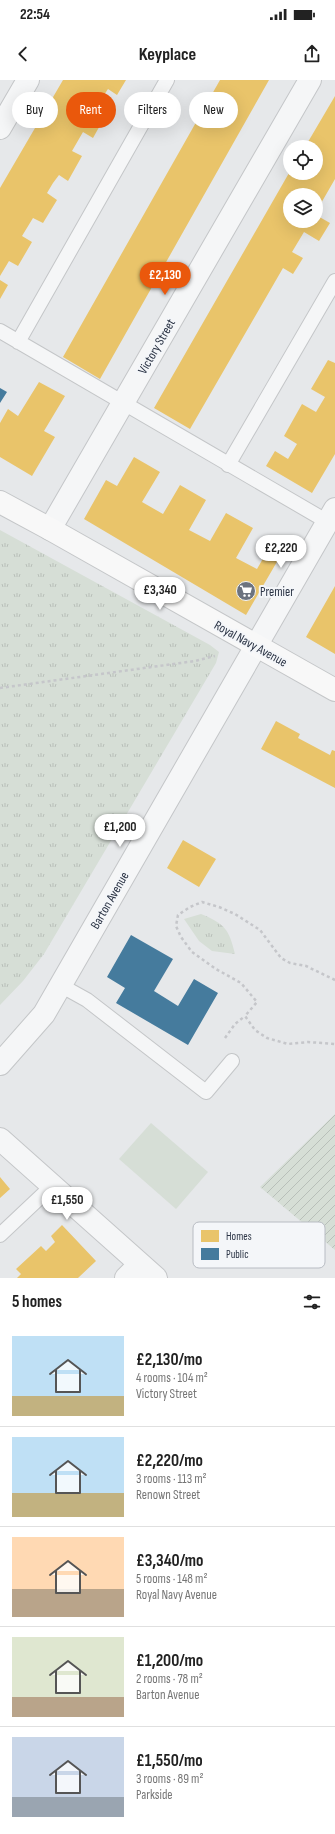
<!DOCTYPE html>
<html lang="en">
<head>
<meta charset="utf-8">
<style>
	body { margin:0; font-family:"Sofia Sans Condensed",sans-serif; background:#f6f6f6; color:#222; height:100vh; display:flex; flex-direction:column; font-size:15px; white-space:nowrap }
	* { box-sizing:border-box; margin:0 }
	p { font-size:13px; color:#767676 }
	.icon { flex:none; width:22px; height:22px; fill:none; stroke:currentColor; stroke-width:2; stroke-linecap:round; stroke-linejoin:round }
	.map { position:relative; height:1198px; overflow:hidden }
	.panel { display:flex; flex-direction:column; background:#fff; flex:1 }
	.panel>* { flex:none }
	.guide { position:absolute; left:12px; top:12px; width:311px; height:36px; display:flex; gap:8px }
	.fabs { position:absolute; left:283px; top:60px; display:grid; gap:8px }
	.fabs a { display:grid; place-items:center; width:40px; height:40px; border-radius:50%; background:#fff; box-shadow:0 4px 16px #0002; font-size:20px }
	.price { position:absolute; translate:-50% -34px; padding:0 9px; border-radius:14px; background:#fff; color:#222; font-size:13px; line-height:26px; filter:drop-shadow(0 1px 2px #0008) }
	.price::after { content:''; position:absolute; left:50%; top:24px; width:12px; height:9px; margin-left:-6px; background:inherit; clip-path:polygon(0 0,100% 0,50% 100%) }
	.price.selected { background:#ea580c; color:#fff }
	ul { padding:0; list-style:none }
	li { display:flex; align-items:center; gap:12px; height:100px; padding:0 12px }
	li+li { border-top:1px solid #e0e0e0 }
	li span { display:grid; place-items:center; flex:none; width:112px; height:80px; border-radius:0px; color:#555 }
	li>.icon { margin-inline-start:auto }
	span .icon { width:48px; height:48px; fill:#fffc; stroke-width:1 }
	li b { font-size:17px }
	h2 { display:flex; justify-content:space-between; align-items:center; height:48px; padding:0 12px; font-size:17px }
	.tag { padding:0 14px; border-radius:18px; background:#fff; box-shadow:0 4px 16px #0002; font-size:14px; line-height:36px }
	.tag.selected { background:#ea580c; color:#fff }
	.status { display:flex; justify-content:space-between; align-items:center; height:28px; padding:0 20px; background:#fff; direction:ltr }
	.status svg { height:11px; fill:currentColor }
	header { display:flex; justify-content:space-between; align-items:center; height:52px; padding:0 12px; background:#fff; font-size:18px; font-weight:700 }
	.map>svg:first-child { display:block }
	.grass { fill:url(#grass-tufts) }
	.garden { fill:url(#garden-furrows) }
	.pitch { fill:#d6ded6 }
	.homes { fill:#e9c46a }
	.public { fill:#457b9d }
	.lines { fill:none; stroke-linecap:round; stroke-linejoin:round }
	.lane-casing { stroke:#c4c6c8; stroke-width:16 }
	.street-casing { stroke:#c4c6c8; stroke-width:24 }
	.secondary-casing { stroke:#c4c6c8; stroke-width:24 }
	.path { stroke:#c5c6ca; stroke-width:2.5; stroke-dasharray:3 3; stroke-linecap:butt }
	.lane { stroke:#f5f6f7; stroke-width:14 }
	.street { stroke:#f5f6f7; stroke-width:22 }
	.secondary { stroke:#f8f8f8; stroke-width:22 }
	.labels { text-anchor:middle; stroke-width:4; stroke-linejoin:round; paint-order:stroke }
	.street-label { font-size:13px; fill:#2b3445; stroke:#f4f6f9 }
	.poi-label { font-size:13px; fill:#2b3445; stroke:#f4f6f9; text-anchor:start }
	.key { fill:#f4f6f9; stroke:#b8bcc3; stroke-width:1 }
	.key-label { font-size:11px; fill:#2b3445 }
</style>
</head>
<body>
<div class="status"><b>22:54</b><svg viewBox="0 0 49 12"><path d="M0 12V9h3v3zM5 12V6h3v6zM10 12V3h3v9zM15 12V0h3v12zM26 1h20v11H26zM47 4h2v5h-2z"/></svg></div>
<header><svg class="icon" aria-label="back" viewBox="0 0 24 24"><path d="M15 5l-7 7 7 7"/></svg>Keyplace<svg class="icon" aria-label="share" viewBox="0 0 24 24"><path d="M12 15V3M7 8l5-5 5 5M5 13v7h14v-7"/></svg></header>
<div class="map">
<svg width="335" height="1198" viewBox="0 0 335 1198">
	<defs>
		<pattern id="grass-tufts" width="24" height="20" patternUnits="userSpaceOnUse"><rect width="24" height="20" fill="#d6ded6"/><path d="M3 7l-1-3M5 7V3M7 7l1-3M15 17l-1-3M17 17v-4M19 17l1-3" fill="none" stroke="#b8bfb9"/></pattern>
		<pattern id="garden-furrows" width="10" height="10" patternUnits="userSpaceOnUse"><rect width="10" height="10" fill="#d6ded6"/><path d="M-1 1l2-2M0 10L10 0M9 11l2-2" fill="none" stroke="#b8bfb9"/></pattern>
	</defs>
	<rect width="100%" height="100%" fill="#e6e8ea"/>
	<!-- grass -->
	<path class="grass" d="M0,450L210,565L219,572L216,583L44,874L23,901L0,925Z
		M201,834C225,844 229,849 235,874L212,871L199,861L184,839Z"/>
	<!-- garden -->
	<path class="garden" d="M335,1034V1170L260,1107Z"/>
	<!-- pitch -->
	<path class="pitch" d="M151,1043L208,1092L176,1129L119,1079Z"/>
	<!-- homes -->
	<path class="homes" d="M63,0H126L117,15L108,9L102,18L97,28L107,33L93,58L83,52L72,71L82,76L68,101L59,95L53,103L47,113L57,120L43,143L33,138L22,156L32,162L18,186L9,181L0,196V108Z
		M220,0H269L100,299L63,277Z
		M335,16V99L316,132V115H290V141H316V135L330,143L319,161L304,152L292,172L303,178L293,194L283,188L190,349L154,328L289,93H316V67H305Z
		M0,200L8,205L0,219Z
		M328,280L335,283V374L312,413L266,386L275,371L288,379L297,364L284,356L302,324L316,332L325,317L311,309Z
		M39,302L65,316L44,351L55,357L32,396L0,377V343L8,329L18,336Z
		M134,377L160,392L142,422L163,434L180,405L206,420L189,450L210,461L226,433L253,448L236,478L257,489L273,461L285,468L246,535L84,439L106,400L117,406Z
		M335,506V574L306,557Z
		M276,641L300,654L298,658L330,675L332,670L335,671V708L261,669Z
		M183,760L216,779L199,807L167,788Z
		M0,1097L10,1109L0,1118Z
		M62,1145L96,1181L78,1198H17L21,1194L16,1189L41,1166L46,1171L55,1162L51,1156Z"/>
	<!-- public -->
	<path class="public" d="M0,308L7,312L0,323Z
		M131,855L173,879L154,911L178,926L194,899L218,913L188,965L116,923L125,908L107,897Z"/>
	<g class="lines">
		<!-- lane casing -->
		<g class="lane-casing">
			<path id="lane" d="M0,251L328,442
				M18,262L167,0
				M228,385L335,201
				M60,905L87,920L206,1012L232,981
				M0,1155L52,1106"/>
		</g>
		<!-- street casing -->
		<g class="street-casing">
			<path id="street" d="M0,48L28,0
				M50,449L310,0
				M0,984L44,934L335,429
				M0,1059L156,1198
				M126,1198L140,1184"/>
		</g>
		<!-- secondary casing -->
		<g class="secondary-casing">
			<path id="secondary" d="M0,422L50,449L335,610"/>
		</g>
		<!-- path -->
		<path class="path" d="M0,608L195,581L215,576
			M335,900L306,886L290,883L281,878L260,850L235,834L219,827L202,822L190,827L178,835L176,846L181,857L192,872L216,889L241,903L257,922L245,936L255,950L267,958L288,964L308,962L335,964
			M225,958L235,944L245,936"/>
		<!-- lane -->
		<use href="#lane" class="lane"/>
		<!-- street -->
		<use href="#street" class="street"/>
		<!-- secondary -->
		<use href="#secondary" class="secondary"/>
	</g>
	<!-- icons -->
	<defs>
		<g id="supermarket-disc" transform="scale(1)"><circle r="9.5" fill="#6c737f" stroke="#f4f6f9"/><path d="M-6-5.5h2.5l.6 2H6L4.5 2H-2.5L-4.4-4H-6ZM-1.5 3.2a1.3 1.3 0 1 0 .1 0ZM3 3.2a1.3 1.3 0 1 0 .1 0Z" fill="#fff"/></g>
	</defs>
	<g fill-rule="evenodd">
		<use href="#supermarket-disc" x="246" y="511"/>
	</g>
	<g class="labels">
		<!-- street labels -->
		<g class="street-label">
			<text transform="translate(156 266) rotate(-60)" y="5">Victory Street</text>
			<text transform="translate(251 563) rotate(29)" y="5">Royal Navy Avenue</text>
			<text transform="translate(109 820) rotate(-60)" y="5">Barton Avenue</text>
		</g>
		<!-- poi labels -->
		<g class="poi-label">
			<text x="260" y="516">Premier</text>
		</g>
	</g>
	<!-- legend -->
	<rect x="193" y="1142" width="132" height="46" rx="6" class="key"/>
	<rect x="201" y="1150" width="18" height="12" fill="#e9c46a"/>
	<rect x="201" y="1168" width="18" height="12" fill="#457b9d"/>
	<g class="key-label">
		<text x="226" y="1160">Homes</text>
		<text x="226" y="1178">Public</text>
	</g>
</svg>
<div class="fabs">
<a><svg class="icon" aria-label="locate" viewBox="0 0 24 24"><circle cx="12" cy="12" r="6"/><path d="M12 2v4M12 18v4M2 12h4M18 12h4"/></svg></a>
<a><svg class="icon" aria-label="layers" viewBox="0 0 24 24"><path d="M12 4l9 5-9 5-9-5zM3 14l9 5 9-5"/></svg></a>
</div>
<b class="price selected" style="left:165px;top:216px">£2,130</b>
<b class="price" style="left:281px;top:489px">£2,220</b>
<b class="price" style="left:160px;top:531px">£3,340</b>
<b class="price" style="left:120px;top:768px">£1,200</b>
<b class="price" style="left:67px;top:1141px">£1,550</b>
<div class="guide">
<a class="tag">Buy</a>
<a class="tag selected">Rent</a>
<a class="tag">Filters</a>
<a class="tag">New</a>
</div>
</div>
<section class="panel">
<h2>5 homes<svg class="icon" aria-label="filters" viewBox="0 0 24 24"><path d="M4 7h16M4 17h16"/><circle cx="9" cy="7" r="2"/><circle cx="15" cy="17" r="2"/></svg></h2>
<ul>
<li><span style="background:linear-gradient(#bfe0f5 75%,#c2b280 0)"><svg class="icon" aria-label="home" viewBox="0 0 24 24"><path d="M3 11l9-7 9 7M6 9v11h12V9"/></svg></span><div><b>£2,130/mo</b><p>4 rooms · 104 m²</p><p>Victory Street</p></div></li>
<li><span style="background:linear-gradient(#bfe0f5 70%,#c2b280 0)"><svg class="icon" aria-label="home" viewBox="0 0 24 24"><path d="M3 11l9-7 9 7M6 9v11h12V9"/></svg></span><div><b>£2,220/mo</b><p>3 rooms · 113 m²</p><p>Renown Street</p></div></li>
<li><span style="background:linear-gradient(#ffd9b3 65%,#b9a48a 0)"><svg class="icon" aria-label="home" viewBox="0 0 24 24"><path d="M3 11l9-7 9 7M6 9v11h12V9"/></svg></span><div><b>£3,340/mo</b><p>5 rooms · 148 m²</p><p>Royal Navy Avenue</p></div></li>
<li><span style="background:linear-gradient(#dfe7d0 75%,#b9a48a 0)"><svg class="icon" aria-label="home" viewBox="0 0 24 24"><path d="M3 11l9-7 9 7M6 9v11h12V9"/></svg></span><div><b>£1,200/mo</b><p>2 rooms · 78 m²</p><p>Barton Avenue</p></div></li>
<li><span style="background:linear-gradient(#c9d6e8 75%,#9aa5b1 0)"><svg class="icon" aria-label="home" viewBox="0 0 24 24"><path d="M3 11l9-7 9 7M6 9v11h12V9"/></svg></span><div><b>£1,550/mo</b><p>3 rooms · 89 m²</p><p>Parkside</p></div></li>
</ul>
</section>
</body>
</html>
